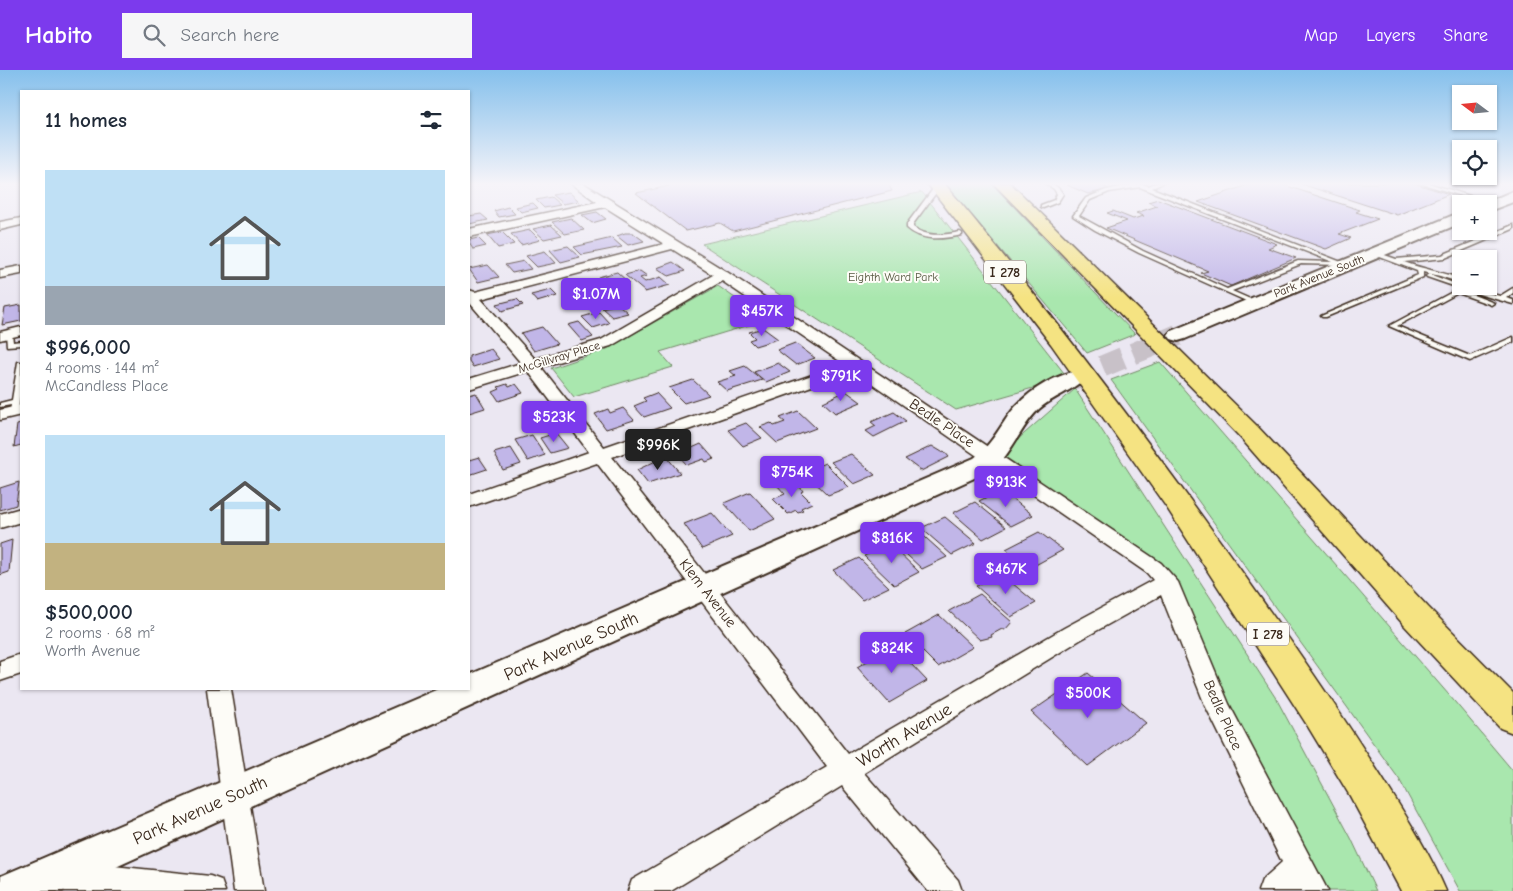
<!DOCTYPE html>
<html lang="en">
<head>
<meta charset="utf-8">
<style>
	body { margin:0; font-family:"Comic Neue",sans-serif; background:#f6f6f7; color:#1f2937; height:100vh; display:flex; flex-direction:column; font-size:19px; white-space:nowrap }
	* { box-sizing:border-box; margin:0 }
	p { font-size:16px; color:#747a83 }
	.icon { flex:none; width:28px; height:28px; fill:none; stroke:currentColor; stroke-width:2; stroke-linecap:round; stroke-linejoin:round }
	.map { position:relative; flex:1; overflow:hidden }
	.drawer { position:absolute; left:20px; top:20px; width:450px; height:600px; display:flex; flex-direction:column; background:#fff; border-radius:0px; box-shadow:0 1px 4px #0004 }
	.drawer>* { flex:none }
	.needle { width:32px; rotate:286deg }
	.controls { position:absolute; left:1452px; top:15px; display:grid; gap:10px }
	.controls a { display:grid; place-items:center; width:45px; height:45px; border-radius:0px; background:#fff; box-shadow:0 1px 4px #0004; font-size:25px }
	.price { position:absolute; translate:-50% -42px; padding:0 11px; border-radius:5px; background:#7c3aed; color:#fff; font-size:16px; line-height:32px; filter:drop-shadow(0 1px 2px #0008) }
	.price::after { content:''; position:absolute; left:50%; top:30px; width:15px; height:11px; margin-left:-8px; background:inherit; clip-path:polygon(0 0,100% 0,50% 100%) }
	.price.on { background:#222; color:#fff }
	ul { padding:0; list-style:none }
	li { display:grid; align-content:center; gap:10px; height:265px; padding:0 25px }
	li span { display:grid; place-items:center; height:155px; border-radius:0px; color:#555 }
	li>.icon { margin-inline-start:auto }
	span .icon { width:90px; height:90px; fill:#fffc; stroke-width:1 }
	li b { font-size:21px }
	h2 { display:flex; justify-content:space-between; align-items:center; height:60px; padding:0 25px; font-size:21px }
	header { display:flex; align-items:center; gap:30px; box-sizing:border-box; height:70px; padding:0 25px; background:#7c3aed; color:#fff }
	header strong { font-size:24px }
	nav { display:flex; gap:28px; margin-inline-start:auto; font-size:18px }
	.search { width:350px; height:45px; background:#f6f6f7; display:flex; align-items:center; gap:12px; box-sizing:border-box; padding:0 18px; border-radius:0px; color:#747a83; font-size:19px }
	.map>svg:first-child { display:block }
	.green { fill:#a9e7ae; stroke:#728866 }
	.building { fill:#c1b6e8; stroke:#3b2a1e }
	.lines { fill:none; stroke-linecap:round; stroke-linejoin:round }
	.secondary-tunnel { stroke:#c8c1c8; stroke-width:22; stroke-dasharray:22 11; stroke-linecap:butt }
	.lane-casing { stroke:#3b2a1e; stroke-width:3 }
	.street-casing { stroke:#3b2a1e; stroke-width:3 }
	.secondary-casing { stroke:#3b2a1e; stroke-width:4 }
	.highway-casing { stroke:#3b2a1e; stroke-width:3 }
	.lane { fill:#fdfcf7; fill-rule:evenodd }
	.street { fill:#fdfcf7; fill-rule:evenodd }
	.secondary { fill:#fdfcf7; fill-rule:evenodd }
	.highway { fill:#f5e382; fill-rule:evenodd }
	.labels { text-anchor:middle; stroke-width:4; stroke-linejoin:round; paint-order:stroke }
	.far-street-label { font-size:12px; fill:#3b2a1e; stroke:#fdfcf7 }
	.far-park-label { font-size:12px; fill:#565942; stroke:#fdfcf7 }
	.shield { fill:#fdfcf7; stroke:#75695f; stroke-width:1 }
	.shield-label { font-size:14px; font-weight:bold; fill:#3b2a1e }
	.street-label { font-size:15px; fill:#3b2a1e; stroke:#fdfcf7 }
	.near-street-label { font-size:18px; fill:#3b2a1e; stroke:#fdfcf7 }
</style>
</head>
<body>
<header>
<strong>Habito</strong>
<div class="search"><svg class="icon" aria-label="search" viewBox="0 0 24 24"><circle cx="10" cy="10" r="6"/><path d="M15 15l6 6"/></svg>Search here</div>
<nav><a>Map</a><a>Layers</a><a>Share</a></nav>
</header>
<div class="map">
<svg width="1513" height="821" viewBox="0 0 1513 821">
	<rect width="100%" height="100%" fill="#ebe7f2"/>
	<filter id="ink" filterUnits="userSpaceOnUse"><feTurbulence type="fractalNoise" baseFrequency=".02" numOctaves="2"/><feDisplacementMap in="SourceGraphic" scale="10" xChannelSelector="R" yChannelSelector="G"/><feConvolveMatrix kernelMatrix="1 2 1 2 8 2 1 2 1" color-interpolation-filters="sRGB"/></filter>
	<g filter="url(#ink)">
		<!-- green -->
		<path class="green" d="M945,113H991L1135,264L1087,283Z
			M922,122L1068,308L956,340L702,174Z
			M718,216L766,250L660,282L673,297L574,327L551,298L605,280Z
			M1160,292L1449,625L1513,701V821H1460L1399,709L1111,310Z
			M1075,319L1277,630L1351,768L1376,821H1315L1166,504L1000,385Z"/>
		<!-- building -->
		<path class="building" d="M664,113H888L892,121L733,161L720,153L686,161L636,123L669,116Z
			M1073,113H1096L1109,119L1088,124L1067,115Z
			M1254,113H1278L1360,140L1356,142L1378,149L1339,164L1351,168L1326,179L1198,132Z
			M1298,113H1413L1449,124L1397,145Z
			M569,122L579,131L563,134L552,125Z
			M551,127L560,135L544,138L536,130Z
			M1158,129L1277,174L1268,178L1296,188L1231,216L1201,203L1208,201L1106,158L1127,151L1107,143L1113,141L1133,149L1144,146L1136,143L1157,136L1148,132Z
			M533,133L538,138L521,142L516,137Z
			M508,137L515,144L499,147L494,141Z
			M597,142L606,149L592,153L582,145Z
			M481,144L488,150L469,154V146Z
			M571,148L584,160L565,164L552,152Z
			M551,155L562,165L544,169L533,159Z
			M530,160L540,170L521,175L511,164Z
			M502,162L514,174L498,178L487,165Z
			M625,163H633L644,171L628,175L617,166Z
			M478,168L486,176L473,179L469,173V170Z
			M612,168L622,177L582,185L574,177Z
			M568,176L580,187L561,192L550,180Z
			M545,181L556,193L537,197L526,186Z
			M524,191L531,199L512,203L505,195Z
			M673,192L685,201L669,206L657,198Z
			M488,195L499,207L478,212L469,199Z
			M640,201L647,206L640,208L645,212L661,207L670,215L645,222L625,205Z
			M617,202L629,213L610,219L598,207Z
			M584,211L590,217L571,223L565,216Z
			M551,220L557,226L537,232L531,225Z
			M517,229L523,235L502,241L497,234Z
			M618,234L628,243L612,247L602,238Z
			M21,235V251L2,255L5,238Z
			M599,242L609,253L593,258L582,247Z
			M579,252L593,267L582,271L568,255Z
			M542,257L557,274L534,281L521,263Z
			M763,258L778,269L755,276L749,270L755,268L749,262Z
			M795,273L815,288L796,295L777,280Z
			M491,279L499,289L473,297L469,291V286Z
			M778,293L790,302L766,312L754,302Z
			M745,296L762,310L727,321L717,312L736,306L730,301Z
			M693,310L709,325L684,333L669,318Z
			M507,314L509,317L516,314L523,323L499,331L493,322L500,319L498,317Z
			M846,321L861,332L835,343L823,332Z
			M476,323L485,338L469,343V325Z
			M656,323L670,338L644,347L634,336L646,331L643,328Z
			M623,338L634,350L606,359L595,344L608,339L610,343Z
			M798,341L816,358L777,373L760,357L771,353L774,356L785,352L780,348Z
			M894,342L906,351L874,367L866,361L876,356L871,352Z
			M746,353L762,368L743,376L728,360Z
			M21,354V375L14,377L17,355Z
			M556,363L568,378L550,383L540,368Z
			M532,365L545,385L528,391L515,370Z
			M689,374L692,378L701,374L714,389L706,392L704,389L687,395L677,384L685,380L682,377Z
			M932,376L942,382L944,381L949,387L921,401L905,389Z
			M511,378L521,394L503,400L494,383Z
			M851,384L875,405L854,414L831,392Z
			M666,386L680,403L648,414L637,400Z
			M479,387L487,399L469,405V390Z
			M825,393L849,417L828,425L804,402Z
			M788,410L794,416L798,414L803,421L801,422L812,433L801,438L803,440L798,442L796,440L788,444L773,429L785,424L776,414Z
			M19,412L16,435L0,440V418Z
			M1001,420L1033,445L1011,456L979,431Z
			M750,422L775,449L749,461L724,433Z
			M975,432L1006,457L983,469L953,443Z
			M712,443L732,466L702,479L684,454Z
			M945,447L976,473L952,485L921,458Z
			M916,459L947,487L922,499L892,471Z
			M1039,462L1063,480L1030,498L1006,479Z
			M12,470L9,502L0,505V474Z
			M890,474L919,502L894,515L864,486Z
			M859,488L889,517L862,530L833,500Z
			M1000,503L1036,533L1011,547L976,516Z
			M980,524L1012,552L1005,560L1002,559L991,565L992,567L980,570L949,541Z
			M939,545L973,577L938,597L905,564Z
			M894,576L927,611L889,633L857,597Z
			M1088,603L1146,653L1088,696L1031,642Z"/>
		<g class="lines">
			<!-- secondary-tunnel -->
			<path class="secondary-tunnel" d="M1072,309L1178,265"/>
			<!-- lane casing -->
			<g class="lane-casing">
				<path id="lane" d="M1045,113C1054,113 1058,117 1063,124L1058,132L1043,138L1041,137V135L1054,130L1057,124L1054,119Z
					M1140,113L1148,116L1156,113H1163L1152,118L1349,195L1346,197L1341,195L1301,194L1232,221L1257,232L1258,233L1255,235L1139,183L1095,160L1073,146L1086,128L1106,120ZM1140,117L1333,192L1298,191L1227,219L1143,181L1079,146L1090,130L1109,122Z
					M1420,113H1428L1496,134L1491,135Z
					M936,115L941,116L913,154V157C927,168 944,165 960,162L962,163V165C944,169 922,172 907,158V154Z
					M1513,155V159L1445,188L1404,192C1423,199 1442,202 1461,209V213L1440,206L1423,202V207L1326,247H1322L1321,246L1418,205L1417,201L1372,184V182H1376L1396,189L1442,185Z
					M1429,204L1461,216L1500,226L1513,218V223L1506,228L1513,230V234C1484,226 1455,217 1427,207L1426,206Z
					M1458,219L1494,233L1491,235L1489,234L1458,223L1397,256L1470,286L1513,267V272L1470,291L1389,256Z
					M9,262L12,264L13,272L21,271V275L7,276L6,264Z
					M18,292H21V318L18,342L14,344L10,342L11,335L0,337V333L12,330Z"/>
			</g>
			<!-- street casing -->
			<g class="street-casing">
				<path id="street" d="M570,113H583L727,202L1161,493L1178,512L1229,634L1328,821H1258L1262,810L1282,792L1205,635L1161,525L1080,570L864,703L958,810L962,821H928L842,716L671,821H628L632,810L827,697L597,393L469,437V424L589,382L528,301L469,319V309L521,293L469,232V220L475,222L664,174L605,137L469,167V159L597,132ZM672,179L713,205L601,270L535,289L481,229ZM722,211L844,294L604,377L541,297L611,276ZM854,301L1147,503L1153,510L1064,558L848,684L612,387Z
					M21,148V155L0,160V152Z
					M21,196V204L0,208V200Z
					M21,257V265L0,270V262Z
					M21,335V345L0,350V340Z
					M21,438V452L0,458V444Z
					M21,584V604L0,611V591Z
					M207,619H231L264,821H234Z
					M65,791L210,806L221,810L225,821H65L55,816L50,806L55,796Z"/>
			</g>
			<!-- secondary casing -->
			<g class="secondary-casing">
				<path id="secondary" d="M1513,121V132L1489,141V134H1483Z
					M1461,142V153L1185,269L1178,271L1171,269L1168,265L1171,261Z
					M1072,302L1080,304L1083,309C1076,319 1051,328 1039,339C1020,357 1013,383 992,400L63,821H0L1,806L438,619H469V605L974,388C989,377 998,361 1008,346C1023,325 1047,309 1072,302Z"/>
			</g>
			<!-- highway casing -->
			<g class="highway-casing">
				<path id="highway" d="M927,113H944C1067,261 1182,415 1292,573C1326,622 1359,671 1391,722C1411,754 1431,786 1446,821H1401L1350,726L1307,655L1167,438L1051,274Z
					M993,113H1010L1257,356L1428,537L1513,623V663L1500,658L1404,555L1239,366Z"/>
			</g>
			<!-- lane -->
			<use href="#lane" class="lane"/>
			<!-- street -->
			<use href="#street" class="street"/>
			<!-- secondary -->
			<use href="#secondary" class="secondary"/>
			<!-- highway -->
			<use href="#highway" class="highway"/>
		</g>
	</g>
	<!-- sky -->
	<linearGradient id="sky" x2="0" y2="1"><stop stop-color="#85c0ec"/><stop offset="0.5" stop-color="#f6f4f9"/><stop offset="1" stop-color="#f6f4f9" stop-opacity="0"/></linearGradient>
	<rect width="1513" height="228" fill="url(#sky)"/>
	<g class="labels">
		<!-- far-street labels -->
		<g class="far-street-label">
			<text transform="translate(1319 206) rotate(-22)" y="4">Park Avenue South</text>
			<text transform="translate(559 287) rotate(-17)" y="4">McGillvray Place</text>
		</g>
		<!-- far-park labels -->
		<g class="far-park-label">
			<text x="893" y="211">Eighth Ward Park</text>
		</g>
		<!-- shield labels -->
		<g class="shield">
			<rect x="984" y="190.5" width="42" height="23" rx="4"/>
			<rect x="1247" y="552.5" width="42" height="23" rx="4"/>
		</g>
		<g class="shield-label">
			<text x="1005" y="207">I 278</text>
			<text x="1268" y="569">I 278</text>
		</g>
		<!-- street labels -->
		<g class="street-label">
			<text transform="translate(942 353) rotate(34)" y="5">Bedle Place</text>
			<text transform="translate(708 523) rotate(52)" y="5">Klem Avenue</text>
			<text transform="translate(1223 645) rotate(66)" y="5">Bedle Place</text>
		</g>
		<!-- near-street labels -->
		<g class="near-street-label">
			<text transform="translate(571 576) rotate(-24)" y="6">Park Avenue South</text>
			<text transform="translate(904 665) rotate(-31)" y="6">Worth Avenue</text>
			<text transform="translate(200 740) rotate(-24)" y="6">Park Avenue South</text>
		</g>
	</g>
</svg>
<div class="controls">
<a><svg class="needle" viewBox="-14 -14 28 28"><path d="M0-13l5 13h-10z" fill="#e53935"/><path d="M0 13l5-13h-10z" fill="#747a83"/></svg></a>
<a><svg class="icon" aria-label="locate" viewBox="0 0 24 24"><circle cx="12" cy="12" r="6"/><path d="M12 2v4M12 18v4M2 12h4M18 12h4"/></svg></a>
<a>+</a>
<a>−</a>
</div>
<b class="price" style="left:596px;top:250px">$1.07M</b>
<b class="price" style="left:762px;top:267px">$457K</b>
<b class="price" style="left:841px;top:332px">$791K</b>
<b class="price" style="left:554px;top:373px">$523K</b>
<b class="price on" style="left:658px;top:401px">$996K</b>
<b class="price" style="left:792px;top:428px">$754K</b>
<b class="price" style="left:1006px;top:438px">$913K</b>
<b class="price" style="left:892px;top:494px">$816K</b>
<b class="price" style="left:1006px;top:525px">$467K</b>
<b class="price" style="left:892px;top:604px">$824K</b>
<b class="price" style="left:1088px;top:649px">$500K</b>
<section class="drawer">
<h2>11 homes<svg class="icon" aria-label="filters" viewBox="0 0 24 24"><path d="M4 7h16M4 17h16"/><circle cx="9" cy="7" r="2"/><circle cx="15" cy="17" r="2"/></svg></h2>
<ul>
<li><span style="background:linear-gradient(#bfe0f5 75%,#9aa5b1 0)"><svg class="icon" aria-label="home" viewBox="0 0 24 24"><path d="M3 11l9-7 9 7M6 9v11h12V9"/></svg></span><div><b>$996,000</b><p>4 rooms · 144 m²</p><p>McCandless Place</p></div></li>
<li><span style="background:linear-gradient(#bfe0f5 70%,#c2b280 0)"><svg class="icon" aria-label="home" viewBox="0 0 24 24"><path d="M3 11l9-7 9 7M6 9v11h12V9"/></svg></span><div><b>$500,000</b><p>2 rooms · 68 m²</p><p>Worth Avenue</p></div></li>
</ul>
</section>
</div>
</body>
</html>
